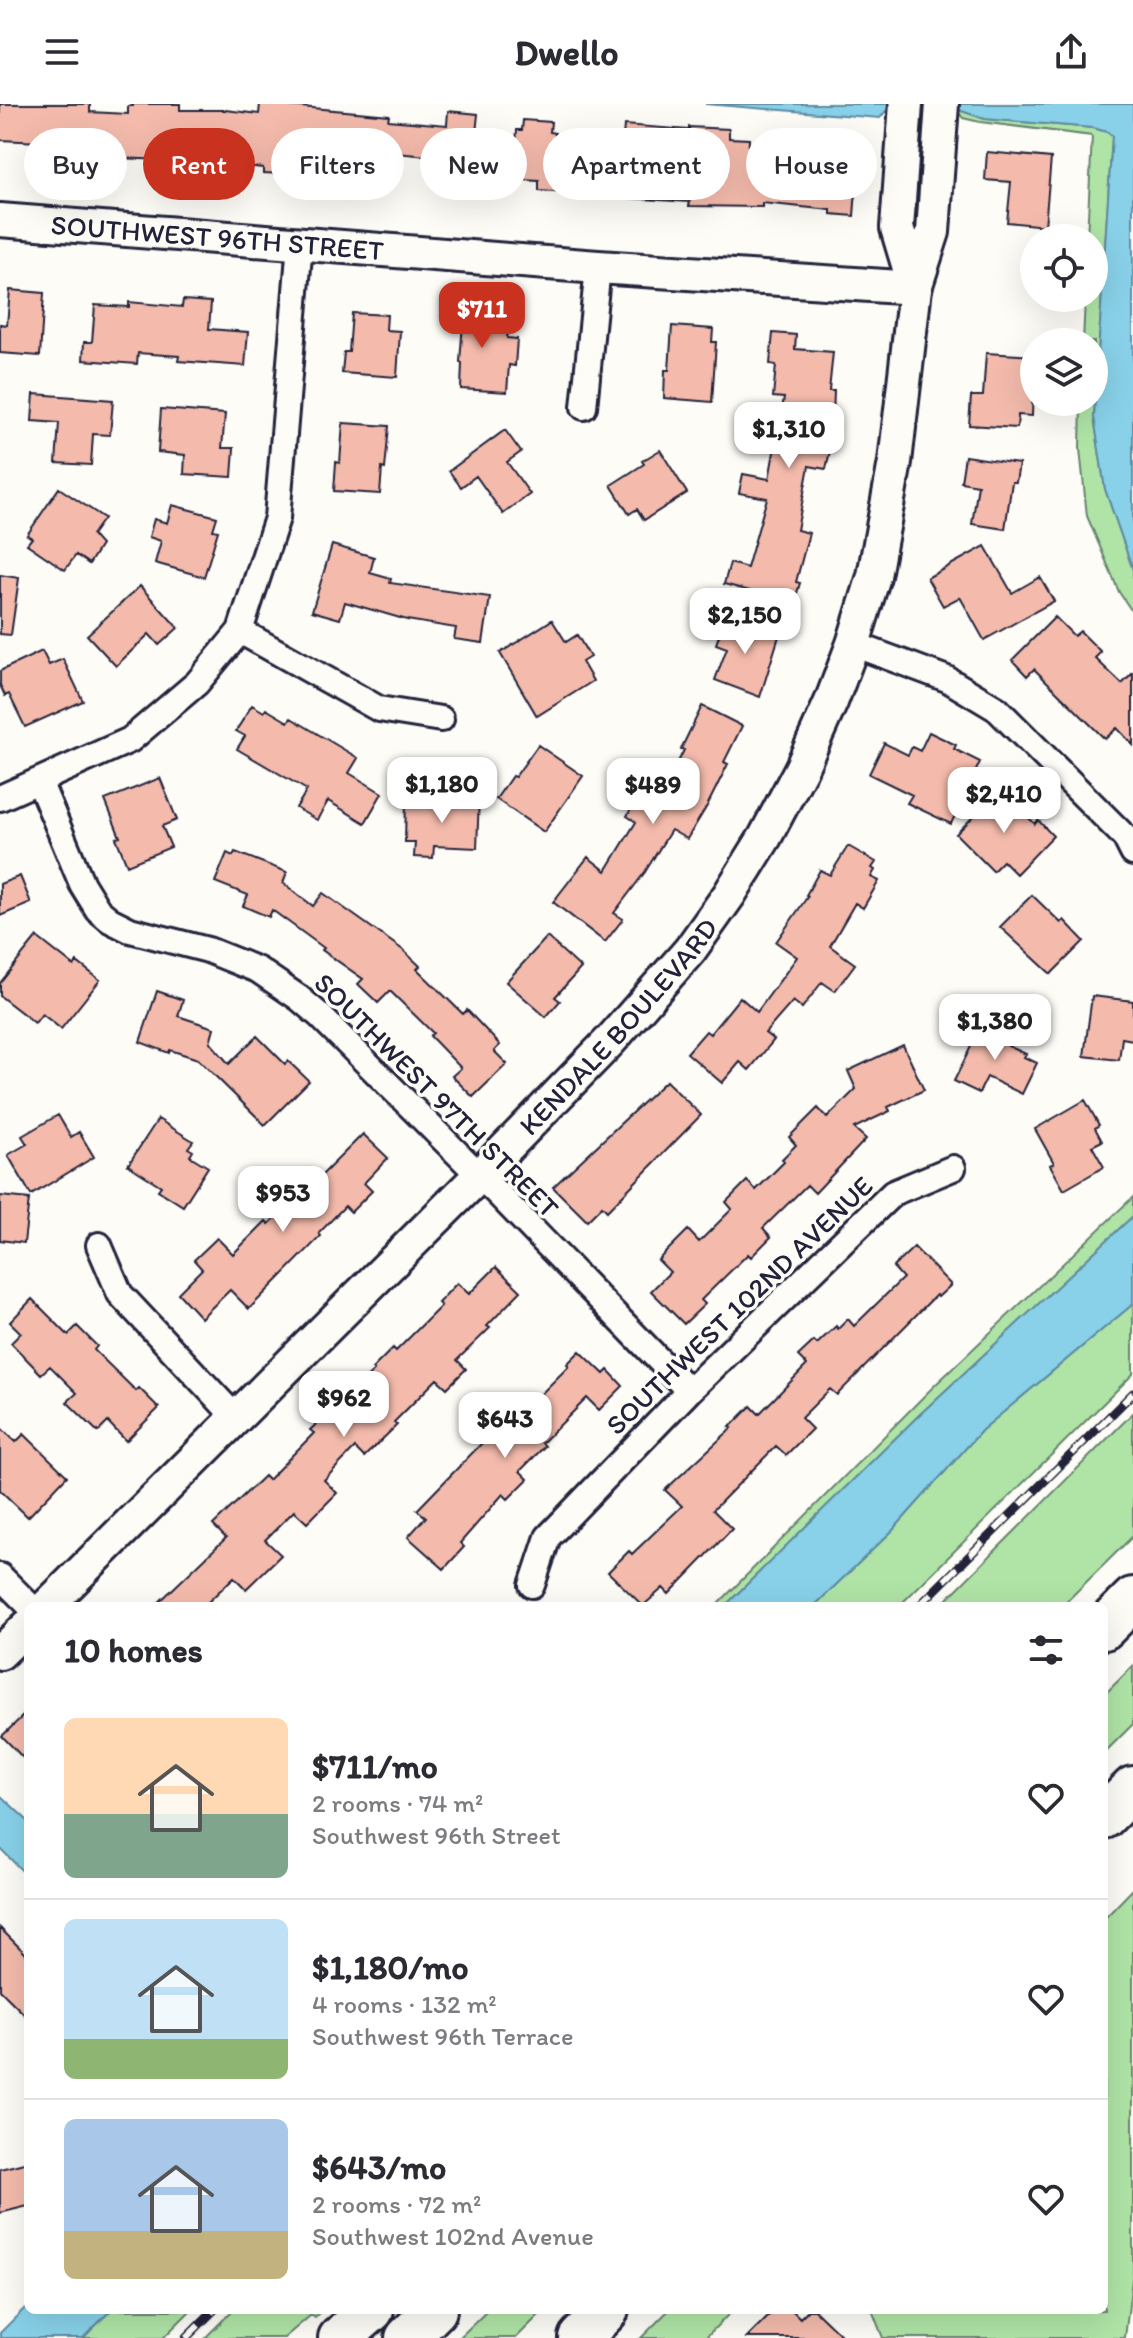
<!DOCTYPE html>
<html lang="en">
<head>
<meta charset="utf-8">
<style>
	body { margin:0; font-family:Itim,sans-serif; background:#f2f2f3; color:#2b2b33; height:100vh; display:flex; flex-direction:column; font-size:30px; white-space:nowrap }
	* { box-sizing:border-box; margin:0 }
	p { font-size:26px; color:#7c7c81 }
	.icon { flex:none; width:44px; height:44px; fill:none; stroke:currentColor; stroke-width:2; stroke-linecap:round; stroke-linejoin:round }
	.map { position:relative; flex:1; overflow:hidden }
	.drawer { position:absolute; left:24px; top:1498px; width:1084px; height:712px; display:flex; flex-direction:column; background:#fff; border-radius:12px; box-shadow:0 8px 32px #0002 }
	.drawer>* { flex:none }
	.top-card { position:absolute; left:24px; top:24px; width:1086px; height:72px; display:flex; gap:16px }
	.buttons { position:absolute; left:1020px; top:120px; display:grid; gap:16px }
	.buttons a { display:grid; place-items:center; width:88px; height:88px; border-radius:50%; background:#fff; box-shadow:0 8px 32px #0002; font-size:40px }
	.price { position:absolute; translate:-50% -68px; padding:0 18px; border-radius:16px; background:#fff; color:#222; font-size:26px; line-height:52px; filter:drop-shadow(0 2px 4px #0008) }
	.price::after { content:''; position:absolute; left:50%; top:48px; width:24px; height:18px; margin-left:-12px; background:inherit; clip-path:polygon(0 0,100% 0,50% 100%) }
	.price.on { background:#c8321e; color:#fff }
	ul { padding:0; list-style:none }
	li { display:flex; align-items:center; gap:24px; height:200px; padding:0 40px }
	li+li { border-top:2px solid #e1e1e2 }
	li span { display:grid; place-items:center; flex:none; width:224px; height:160px; border-radius:12px; color:#555 }
	li>.icon { margin-inline-start:auto }
	span .icon { width:96px; height:96px; fill:#fffc; stroke-width:1 }
	li b { font-size:34px }
	h2 { display:flex; justify-content:space-between; align-items:center; height:96px; padding:0 40px; font-size:34px }
	.pill { padding:0 28px; border-radius:36px; background:#fff; box-shadow:0 8px 32px #0002; font-size:28px; line-height:72px }
	.pill.on { background:#c8321e; color:#fff }
	header { display:flex; justify-content:space-between; align-items:center; height:104px; padding:0 40px; background:#fff; font-size:36px; font-weight:700 }
	.map>svg:first-child { display:block }
	.green { fill:#afe4a6; stroke:#688370; stroke-width:2 }
	.water { fill:#88d1e9; stroke:#5f8ba3; stroke-width:2 }
	.building { fill:#f4bbac; stroke:#22223b; stroke-width:2 }
	.lines { fill:none; stroke-linecap:round; stroke-linejoin:round }
	.street-casing { stroke:#22223b; stroke-width:30 }
	.secondary-casing { stroke:#22223b; stroke-width:38 }
	.highway-casing { stroke:#22223b; stroke-width:48 }
	.street { stroke:#fdfcf7; stroke-width:24 }
	.secondary { stroke:#fdfcf7; stroke-width:32 }
	.highway { stroke:#fdfcf7; stroke-width:42 }
	.rail-casing { stroke:#22223b; stroke-width:9 }
	.rail { stroke:#fdfcf7; stroke-width:6; stroke-dasharray:18; stroke-linecap:butt }
	.labels { text-anchor:middle; stroke-width:7; stroke-linejoin:round; paint-order:stroke }
	.street-label { font-size:28px; fill:#22223b; stroke:#fdfcf7 }
</style>
</head>
<body>
<header><svg class="icon" aria-label="menu" viewBox="0 0 24 24"><path d="M4 6h16M4 12h16M4 18h16"/></svg>Dwello<svg class="icon" aria-label="share" viewBox="0 0 24 24"><path d="M12 15V3M7 8l5-5 5 5M5 13v7h14v-7"/></svg></header>
<div class="map">
<svg width="1133" height="2234" viewBox="0 0 1133 2234">
	<rect width="100%" height="100%" fill="#fdfcf7"/>
	<filter id="ink" filterUnits="userSpaceOnUse"><feTurbulence type="fractalNoise" baseFrequency=".0125" numOctaves="2"/><feDisplacementMap in="SourceGraphic" scale="16" xChannelSelector="R" yChannelSelector="G"/><feConvolveMatrix kernelMatrix="1 2 1 2 8 2 1 2 1" color-interpolation-filters="sRGB"/></filter>
	<g filter="url(#ink)">
		<!-- green -->
		<path class="green" d="M956,5L985,15L1093,24L1107,28L1112,32L1094,313L1105,385L1133,466V509L1119,488L1087,412L1080,345L1081,298H1094V238H1083L1085,194H1094V134H1087L1092,32L980,18L963,14Z
			M1133,1093V1112L917,1313L725,1502H716L933,1283Z
			M1133,1200V1270L899,1502H814L893,1426L982,1326Z
			M1133,1309V1432L1062,1502H940Z
			M1133,1562V1620L1104,1649V1591Z
			M1133,1785V2167L1125,2234H883L872,2206H1104V1815Z
			M111,2206H191L163,2234H83Z
			M233,2206H323L315,2214L311,2211L284,2234H205Z
			M488,2206H544L516,2234H459Z
			M669,2206H733L705,2234H641Z"/>
		<!-- water -->
		<path class="water" d="M705,0H892L880,14Z
			M957,0H1133V466L1105,385L1094,313L1112,32L1107,28L1093,24L985,15L956,5Z
			M1133,1112V1200L982,1326L893,1426L814,1502H725L917,1313Z
			M0,1691L28,1717V1773L0,1744Z
			M28,2201V2206H111L83,2234H0V2229Z"/>
		<!-- building -->
		<path class="building" d="M0,0H90V8L128,10V2H133V0H180V6H225L259,10L260,0H290V2L389,11L388,16L447,21L448,7L478,10L475,39L516,41L517,26H522L523,16L551,18L550,28L555,29V40L573,42L572,52L621,56L624,21L689,26V23L729,25V34L749,35L748,58L764,59V65L812,69L813,55L858,59L854,112L831,110V106L762,99V103L689,102L690,98L613,93V86L570,83L569,89L539,87V77L472,73L471,85L446,83L448,54L386,48L383,79L352,76V72L285,66L284,70L263,69V64L236,61V58L190,54V62L164,61L165,56L69,52V56L40,54L41,38L0,36Z
			M987,48L1051,54L1045,122L1007,118L1011,78L985,76Z
			M10,186L44,189L40,252L0,249V220L7,221Z
			M445,195L470,197L469,216L508,219L507,234L517,235L515,262L509,261L507,288L461,285L462,259L460,258L463,218L444,217Z
			M183,196L211,198L209,225L248,228L245,262L178,257L179,252L138,249L137,260L83,256L84,238H92L95,201L129,203V198L182,203Z
			M352,209L387,211L386,226L400,227L397,273L342,269L344,248H349Z
			M672,222L713,225L712,238H716L712,298L664,294L665,266H669Z
			M773,229L796,231L795,245L833,248L829,287H834L832,338L826,365L809,362L797,426L809,429L796,478L800,479L794,499L724,480L730,459L747,464L767,394L739,389L743,370L769,375L784,294L773,293L776,261L770,260Z
			M986,249L1034,252L1032,312L1018,311L1017,324L969,321L971,292H983Z
			M34,290L113,296L110,331L93,330L91,361L56,359L59,319L32,317Z
			M161,305L225,310L222,344H234L232,373L184,370L185,351L158,348Z
			M343,319L389,322L385,365L382,364L380,390L334,387L336,358L340,359Z
			M505,326L521,348L507,358L530,390L503,410L476,372L461,383L449,367Z
			M660,346L687,389L644,416L637,405L629,410L611,381L644,360L642,357Z
			M965,352L1019,360L1016,378H1012L1005,425L972,420L978,381L961,378Z
			M59,384L104,414L92,431L101,441L89,460L76,451L65,466L27,440L32,434L27,431Z
			M172,401L217,413L213,426L218,427L204,473L155,459L161,437L149,433L154,415L167,419Z
			M332,441L374,453L370,469L391,475L390,479L490,493L483,539L454,535L456,524L407,516L345,498L340,515L312,507Z
			M985,442L1012,489L1040,473L1054,497L984,536L960,493L943,502L927,474Z
			M0,471L19,474L11,531L0,530Z
			M140,482L178,524L159,541L149,530L116,562L87,531Z
			M726,512L779,532L760,593L715,576L727,544L716,540Z
			M1055,513L1074,532L1080,527L1101,548L1095,554L1122,580L1133,569V641L1117,624L1105,635L1034,565L1027,572L1012,556Z
			M552,516L566,538L577,531L590,553L582,558L593,577L537,612L500,549Z
			M42,547L49,561L63,555L83,597L25,623L9,590L5,592L0,581V567Z
			M252,601L264,608L266,605L288,618L291,614L358,654L349,669L382,689L365,719L328,697L317,716L296,704L307,686L237,645L245,632L236,627Z
			M702,602L742,622L724,658L728,660L707,702L687,735L671,726L645,768L614,809L623,815L605,838L553,798L588,753L606,767L636,718L627,712L647,678L663,688L684,646L681,645Z
			M929,628L956,641L954,645L980,658L951,720L907,699L912,691L869,670L884,639L908,651L912,643L920,647Z
			M538,641L583,672L544,728L496,695L512,672L515,673Z
			M160,674L177,716L162,722L171,743L127,761L116,734L120,733L105,696Z
			M998,688L1015,704L1017,702L1035,720L1038,716L1053,732L1016,770L1003,757L993,767L956,730Z
			M450,693H479L477,744L434,742L433,754L414,753L415,738H405L406,697L449,698Z
			M848,742L876,758L872,764L875,766L871,773L879,777L863,804L855,799L830,842L855,860L835,887L822,878L802,904L793,897L765,929L774,936L749,966L740,958L722,979L687,949L706,927L710,930L740,893L757,908L797,853L776,838L808,792L806,791L820,766L830,771Z
			M235,748L287,768L283,779L313,802L323,789L403,846L420,862L417,865L463,910L467,906L500,941L494,947L507,960L473,993L452,972L461,964L430,932L433,929L390,887L378,899L358,880L363,875L322,846L324,844L272,806L269,813L243,802L248,791L215,778L227,749L233,752Z
			M20,772L31,799L0,812V780Z
			M1032,791L1061,819L1064,816L1084,837L1051,870L1000,823Z
			M37,833L74,862L77,858L100,876L61,925L42,910L35,919L0,892V879Z
			M547,833L581,864L555,893L560,897L546,913L506,878Z
			M157,887L183,896L178,912L214,924L210,938L229,960L257,932L285,960L288,957L309,977L265,1021L198,955L170,946L169,949L140,938Z
			M1092,892L1133,897V936L1122,934L1119,956L1084,952Z
			M984,916L1013,931L1008,942L1026,950L1024,953L1037,959L1022,990L987,973L979,989L954,977Z
			M903,941L924,986L888,1003L890,1007L854,1024L866,1035L815,1089L807,1081L763,1124L771,1133L751,1153L748,1150L701,1196L705,1200L684,1220L651,1187L670,1168L658,1156L688,1126L699,1138L732,1105L726,1098L747,1077L756,1086L784,1058L782,1055L796,1041L789,1033L818,1004L827,1014L856,985L848,967Z
			M666,977L701,1011L607,1107L602,1102L587,1117L553,1083Z
			M1085,996L1099,1021L1095,1024L1102,1037L1092,1042L1104,1063L1064,1086L1050,1061L1054,1059L1035,1025Z
			M58,1011L71,1033L79,1028L94,1053L31,1091L8,1051L27,1040L22,1032Z
			M158,1015L193,1037L188,1044L193,1047L190,1052L208,1063L183,1102L158,1086L161,1082L128,1061Z
			M363,1030L388,1054L364,1079L372,1087L351,1108L345,1102L319,1129L321,1132L249,1205L230,1186L201,1214L178,1189L202,1165L194,1156L217,1134L233,1150L266,1117L269,1120L295,1093L298,1095Z
			M0,1092L29,1095L24,1139L0,1136Z
			M914,1143L951,1181L938,1193L936,1191L837,1291L830,1285L801,1314L812,1325L786,1351L776,1342L713,1406L732,1425L669,1490L663,1484L643,1502L608,1468L629,1447L632,1450L682,1402L665,1386L732,1324L730,1323L751,1302L759,1310L807,1261L798,1252L814,1237L817,1240L836,1222L838,1225L848,1215L854,1222L903,1174L893,1163Z
			M496,1163L521,1187L487,1222L490,1224L457,1256L466,1265L447,1284L437,1275L394,1318L397,1321L364,1353L355,1344L324,1376L337,1389L307,1419L294,1407L265,1436L281,1451L246,1485L234,1473L204,1502H155L226,1434L213,1421L264,1372L268,1376L314,1329L310,1326L374,1267L372,1265L393,1244L396,1247L441,1202L438,1199L457,1179L469,1190Z
			M32,1195L68,1231L77,1222L97,1242L94,1246L136,1287L139,1284L159,1304L126,1337L108,1318L98,1328L67,1298L77,1289L50,1262L41,1270L11,1239L21,1229L10,1218Z
			M580,1247L604,1270L608,1266L623,1282L599,1306L587,1294L542,1339L545,1342L520,1367L528,1375L508,1395L503,1390L460,1439L464,1443L444,1465L408,1433L426,1413L417,1406L511,1309L517,1314L569,1262L567,1260Z
			M0,1323L16,1338L24,1330L67,1372L28,1413L0,1386Z
			M28,1607V1659L2,1632Z
			M0,1824L28,1852V1914L0,1886Z
			M28,2058V2102L0,2109V2065Z
			M775,2206H792L800,2214L808,2206H815L844,2234H747Z"/>
		<g class="lines">
			<!-- street casing -->
			<g class="street-casing">
				<path id="street" d="M584,303L598,163
					M240,527L379,605L441,615
					M853,540L947,575L997,605L1125,733L1133,749
					M39,677L82,780L98,806L110,816L130,826L208,846L258,866L299,894L319,911L501,1093L689,1287
					M0,694L130,636L197,579L240,527L277,414L300,139
					M99,1141L120,1190L237,1315
					M0,1472L30,1502
					M532,1481L548,1433L689,1287L893,1089L953,1064"/>
			</g>
			<!-- secondary casing -->
			<g class="secondary-casing">
				<g id="secondary">
					<path d="M906,0L897,124L915,184"/>
					<path id="s1" d="M0,116L598,163L915,184"/>
					<path id="s2" d="M47,1502L479,1072L610,937L690,846L729,791L765,733L801,665L831,598L853,540L874,472L895,358L915,184L933,128L942,0"/>
					<path d="M0,1549L28,1522"/>
				</g>
			</g>
			<!-- highway casing -->
			<g class="highway-casing">
				<path id="highway" d="M1104,1524L1133,1495
					M1104,1713L1133,1684
					M340,2234L372,2206
					M407,2234L435,2206
					M580,2234L607,2206"/>
			</g>
			<!-- street -->
			<use href="#street" class="street"/>
			<!-- secondary -->
			<use href="#secondary" class="secondary"/>
			<!-- highway -->
			<use href="#highway" class="highway"/>
			<!-- rail casing -->
			<g class="rail-casing">
				<path id="rail" d="M919,1502L1133,1289
					M186,2234L214,2206"/>
			</g>
			<!-- rail -->
			<use href="#rail" class="rail"/>
		</g>
	</g>
	<g class="labels">
		<!-- street labels -->
		<g class="street-label">
			<text dy="10" stroke="none"><textPath href="#s1" startOffset="218">SOUTHWEST 96TH STREET</textPath></text>
			<text dy="10" stroke="none"><textPath href="#s2" startOffset="814">KENDALE BOULEVARD</textPath></text>
			<text transform="translate(437 991) rotate(45)" y="10">SOUTHWEST 97TH STREET</text>
			<text transform="translate(739 1201) rotate(-44)" y="10">SOUTHWEST 102ND AVENUE</text>
		</g>
	</g>
</svg>
<div class="buttons">
<a><svg class="icon" aria-label="locate" viewBox="0 0 24 24"><circle cx="12" cy="12" r="6"/><path d="M12 2v4M12 18v4M2 12h4M18 12h4"/></svg></a>
<a><svg class="icon" aria-label="layers" viewBox="0 0 24 24"><path d="M12 4l9 5-9 5-9-5zM3 14l9 5 9-5"/></svg></a>
</div>
<b class="price on" style="left:482px;top:246px">$711</b>
<b class="price" style="left:789px;top:366px">$1,310</b>
<b class="price" style="left:745px;top:552px">$2,150</b>
<b class="price" style="left:442px;top:721px">$1,180</b>
<b class="price" style="left:653px;top:722px">$489</b>
<b class="price" style="left:1004px;top:731px">$2,410</b>
<b class="price" style="left:995px;top:958px">$1,380</b>
<b class="price" style="left:283px;top:1130px">$953</b>
<b class="price" style="left:344px;top:1335px">$962</b>
<b class="price" style="left:505px;top:1356px">$643</b>
<div class="top-card">
<a class="pill">Buy</a>
<a class="pill on">Rent</a>
<a class="pill">Filters</a>
<a class="pill">New</a>
<a class="pill">Apartment</a>
<a class="pill">House</a>
</div>
<section class="drawer">
<h2>10 homes<svg class="icon" aria-label="filters" viewBox="0 0 24 24"><path d="M4 7h16M4 17h16"/><circle cx="9" cy="7" r="2"/><circle cx="15" cy="17" r="2"/></svg></h2>
<ul>
<li><span style="background:linear-gradient(#ffd9b3 60%,#7fa58c 0)"><svg class="icon" aria-label="home" viewBox="0 0 24 24"><path d="M3 11l9-7 9 7M6 9v11h12V9"/></svg></span><div><b>$711/mo</b><p>2 rooms · 74 m²</p><p>Southwest 96th Street</p></div><svg class="icon" aria-label="heart" viewBox="0 0 24 24"><path d="M12 20l-8-8c-3-5 5-10 8-4 3-6 11-1 8 4z"/></svg></li>
<li><span style="background:linear-gradient(#bfe0f5 75%,#8fb573 0)"><svg class="icon" aria-label="home" viewBox="0 0 24 24"><path d="M3 11l9-7 9 7M6 9v11h12V9"/></svg></span><div><b>$1,180/mo</b><p>4 rooms · 132 m²</p><p>Southwest 96th Terrace</p></div><svg class="icon" aria-label="heart" viewBox="0 0 24 24"><path d="M12 20l-8-8c-3-5 5-10 8-4 3-6 11-1 8 4z"/></svg></li>
<li><span style="background:linear-gradient(#a9c7e8 70%,#c2b280 0)"><svg class="icon" aria-label="home" viewBox="0 0 24 24"><path d="M3 11l9-7 9 7M6 9v11h12V9"/></svg></span><div><b>$643/mo</b><p>2 rooms · 72 m²</p><p>Southwest 102nd Avenue</p></div><svg class="icon" aria-label="heart" viewBox="0 0 24 24"><path d="M12 20l-8-8c-3-5 5-10 8-4 3-6 11-1 8 4z"/></svg></li>
</ul>
</section>
</div>
</body>
</html>
